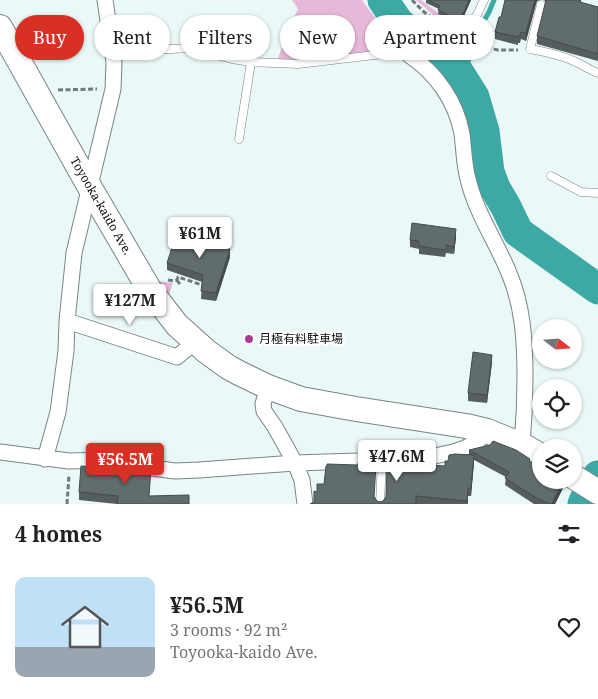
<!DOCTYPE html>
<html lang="en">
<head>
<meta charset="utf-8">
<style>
	body { margin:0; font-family:"Noto Serif","Noto Sans JP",serif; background:#f6f6f6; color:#202124; height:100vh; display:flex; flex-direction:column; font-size:19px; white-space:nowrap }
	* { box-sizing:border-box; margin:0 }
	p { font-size:16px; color:#757577 }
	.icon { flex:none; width:28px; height:28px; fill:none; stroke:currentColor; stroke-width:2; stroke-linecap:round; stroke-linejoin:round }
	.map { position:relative; height:504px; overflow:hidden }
	.drawer { display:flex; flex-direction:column; background:#fff; flex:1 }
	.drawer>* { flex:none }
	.guide { position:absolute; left:15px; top:15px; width:569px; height:45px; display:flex; gap:10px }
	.needle { width:32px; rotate:107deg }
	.buttons { position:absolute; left:532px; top:319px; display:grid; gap:10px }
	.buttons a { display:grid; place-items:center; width:50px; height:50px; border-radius:50%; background:#fff; box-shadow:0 1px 4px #0004; font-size:25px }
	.price { position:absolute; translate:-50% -42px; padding:0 11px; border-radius:5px; background:#fff; color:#222; font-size:16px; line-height:32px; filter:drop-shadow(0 1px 2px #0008) }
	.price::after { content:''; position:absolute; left:50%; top:30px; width:15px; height:11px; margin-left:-8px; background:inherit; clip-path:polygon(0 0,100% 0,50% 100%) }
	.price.active { background:#d93025; color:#fff }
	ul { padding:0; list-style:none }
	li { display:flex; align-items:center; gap:15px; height:125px; padding:0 15px }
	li+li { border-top:1px solid #e0e0e0 }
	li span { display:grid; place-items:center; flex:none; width:140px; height:100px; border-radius:10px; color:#555 }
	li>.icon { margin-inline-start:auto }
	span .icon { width:60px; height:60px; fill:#fffc; stroke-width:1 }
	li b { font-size:21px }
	h2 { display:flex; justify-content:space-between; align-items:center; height:60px; padding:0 15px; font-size:21px }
	.pill { padding:0 18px; border-radius:22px; background:#fff; box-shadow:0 1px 4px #0004; font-size:18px; line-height:45px }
	.pill.active { background:#d93025; color:#fff }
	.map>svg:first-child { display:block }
	.green { fill:#e7b9d8 }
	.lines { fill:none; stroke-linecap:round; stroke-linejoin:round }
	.stream { stroke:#3da9a5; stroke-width:5 }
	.river { stroke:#3da9a5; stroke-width:31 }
	.lane-casing { stroke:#798585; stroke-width:9 }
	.street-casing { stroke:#798585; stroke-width:17 }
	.primary-casing { stroke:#798585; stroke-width:26 }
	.path { stroke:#727a7a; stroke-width:3; stroke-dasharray:5 2.5; stroke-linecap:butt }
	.lane { stroke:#fff; stroke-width:8 }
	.street { stroke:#fff; stroke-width:15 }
	.primary { stroke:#fff; stroke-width:24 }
	.tree { fill:#987395 }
	.wall { fill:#535e5d }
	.shaded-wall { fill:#444c4c }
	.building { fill:#616d6c; stroke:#444c4c }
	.poi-dot { fill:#ae3a92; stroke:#fff; stroke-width:2 }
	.labels { text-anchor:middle; stroke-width:4.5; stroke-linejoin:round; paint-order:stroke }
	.street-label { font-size:12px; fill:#0c1010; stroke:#fff }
	.poi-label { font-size:12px; fill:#0c1010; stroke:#fff; text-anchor:start }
</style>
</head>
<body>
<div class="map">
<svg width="598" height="504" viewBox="0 0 598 504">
	<rect width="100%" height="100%" fill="#eaf8f7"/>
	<!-- green -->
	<path class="green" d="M292,0H362C374,18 390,34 407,48L304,59H278L284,40L295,34L292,22L298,9Z
		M416,0H421L440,14L437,18Z
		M460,37L470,38L465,52L456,42L453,41Z
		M158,281L173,283L169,295L168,296Z"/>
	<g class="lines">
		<!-- stream -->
		<path class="stream" d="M461,76L467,65L477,33L489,12L494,0"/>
		<!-- river -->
		<path class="river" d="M383,0L398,22L419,40L433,49L454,65L474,97L484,131L489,172L495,188L506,207L518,232L598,289
			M583,504L593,482L598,476"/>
		<!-- lane casing -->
		<g class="lane-casing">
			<path id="lane" d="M541,5L530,49C547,52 565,56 580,64C586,67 592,71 598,73
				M465,32L478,13L484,0
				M112,52L190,48L232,59L251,62L298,64L400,52L409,55
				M239,139L251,62
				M551,176L581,192L598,193
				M380,504L382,460"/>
		</g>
		<!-- street casing -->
		<g class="street-casing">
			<path id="street" d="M409,55C436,73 456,101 462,134C464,149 464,165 468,179C476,213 496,241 509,273C523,306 525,341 525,377C525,400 524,422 522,445
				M67,321L177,357L195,342
				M268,387L263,404L264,411L275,427L295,463L302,480L305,504
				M0,452L69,461L107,460L153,468L175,471L199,470L295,463L421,459L453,452L465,448L478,441L487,431
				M45,459L58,412L66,351L67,321L74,253L113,89L114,62L105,0"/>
		</g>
		<!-- primary casing -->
		<g class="primary-casing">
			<path id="primary" d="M0,27L89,186L149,289L177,325L206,351L228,367L239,373L268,387L301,399L356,409L466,426L487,431L522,445L541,456
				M574,477L598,492"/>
		</g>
		<!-- path -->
		<path class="path" d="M412,0L424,12L454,34
			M475,37L486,43L493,49L498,50H518
			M433,56L454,37
			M58,90L97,89
			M168,280L174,281L177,280L178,277L205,286
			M177,280L181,286
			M67,504L69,475"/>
		<!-- lane -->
		<use href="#lane" class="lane"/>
		<!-- street -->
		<use href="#street" class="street"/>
		<!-- primary -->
		<use href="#primary" class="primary"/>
	</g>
	<!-- trees -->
	<circle class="tree" cx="465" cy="49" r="7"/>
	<!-- wall -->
	<path class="wall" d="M426,0H471L463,18H462L459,24L438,14L439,9L426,3Z
		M505,0H540L537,1L536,4L526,41L521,39L520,43H518V45L495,39V32L501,17Z
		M543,0H581V3L598,7V61L537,44V36L546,3L545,1Z
		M456,237L454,254L446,253L445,257L419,254V249L410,247V240Z
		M230,257L216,301L201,299L202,282L167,270V263Z
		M492,362L487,403L468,401V393Z
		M469,450L530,461L564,480V486L555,504H534L505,485L506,477L474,460L471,496H468V504H310L375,497L377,501L380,502L383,501L386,497L396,465L413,464L445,466L448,461L469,455Z
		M151,477L117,504L79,500V492Z"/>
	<!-- shaded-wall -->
	<path class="shaded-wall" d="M469,0H471L463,18V14Z
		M535,0H540L537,1L536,4L526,41V33Z
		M462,14V18L459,24V20Z
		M456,229V237L454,254V247Z
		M230,249V257L216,301V293Z
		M492,355V362L487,403V395Z
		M474,455V463L471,496V488Z
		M563,480L564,486L555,504H552Z"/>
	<!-- building -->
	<path class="building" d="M428,0H469L463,14H462L459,20L438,10L440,6Z
		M505,0H535L526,33L521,32L520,36L518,35V37L495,32L499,17H501Z
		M546,0H580V2L598,7V54L537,36Z
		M412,223L456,229L454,247L446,245L445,250L419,246V241L410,240Z
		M177,232L230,249L216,293L201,291L203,275L167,263Z
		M473,352L492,355L487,395L468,393Z
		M493,441L516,450L530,459L529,461L541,466V480H563L552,504H549L533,496L505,478L509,472L469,450L490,445Z
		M455,454L474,455L471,488H468L467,501L416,496V504H310L314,502V491L317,492V484H324L326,466H327V464L358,465V463L376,464L374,497L377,501L380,502L383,501L386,497L387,465H396L397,461H404L413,462V464L445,466V461H448L449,455Z
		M121,465L151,469L149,496L189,495V504H117L118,496L79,492L81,466L121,469Z"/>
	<!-- markers -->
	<circle class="poi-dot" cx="249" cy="339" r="5"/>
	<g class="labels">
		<!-- street labels -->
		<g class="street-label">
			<text transform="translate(101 206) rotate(60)" y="4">Toyooka-kaido Ave.</text>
		</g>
		<!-- poi labels -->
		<g class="poi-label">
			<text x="259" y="343">月極有料駐車場</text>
		</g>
	</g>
</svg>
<div class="buttons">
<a><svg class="needle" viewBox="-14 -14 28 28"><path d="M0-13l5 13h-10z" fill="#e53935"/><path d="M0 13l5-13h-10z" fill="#757577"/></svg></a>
<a><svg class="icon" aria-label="locate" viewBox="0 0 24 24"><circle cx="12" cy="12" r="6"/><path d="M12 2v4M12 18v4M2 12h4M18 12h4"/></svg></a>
<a><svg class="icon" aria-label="layers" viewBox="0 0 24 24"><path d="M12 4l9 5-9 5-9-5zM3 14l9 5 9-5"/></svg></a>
</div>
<b class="price" style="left:200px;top:259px">¥61M</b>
<b class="price" style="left:130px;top:326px">¥127M</b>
<b class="price" style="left:397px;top:482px">¥47.6M</b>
<b class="price active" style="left:125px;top:485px">¥56.5M</b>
<div class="guide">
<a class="pill active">Buy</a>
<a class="pill">Rent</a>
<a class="pill">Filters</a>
<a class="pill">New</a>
<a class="pill">Apartment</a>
</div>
</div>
<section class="drawer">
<h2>4 homes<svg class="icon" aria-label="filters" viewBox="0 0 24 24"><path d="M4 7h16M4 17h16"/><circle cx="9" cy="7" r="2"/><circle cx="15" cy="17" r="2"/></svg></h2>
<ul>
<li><span style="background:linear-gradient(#bfe0f5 70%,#9aa5b1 0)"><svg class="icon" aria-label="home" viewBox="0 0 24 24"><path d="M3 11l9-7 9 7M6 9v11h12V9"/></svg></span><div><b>¥56.5M</b><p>3 rooms · 92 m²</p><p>Toyooka-kaido Ave.</p></div><svg class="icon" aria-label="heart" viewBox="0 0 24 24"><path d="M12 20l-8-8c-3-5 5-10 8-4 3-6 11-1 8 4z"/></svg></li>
</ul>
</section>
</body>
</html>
